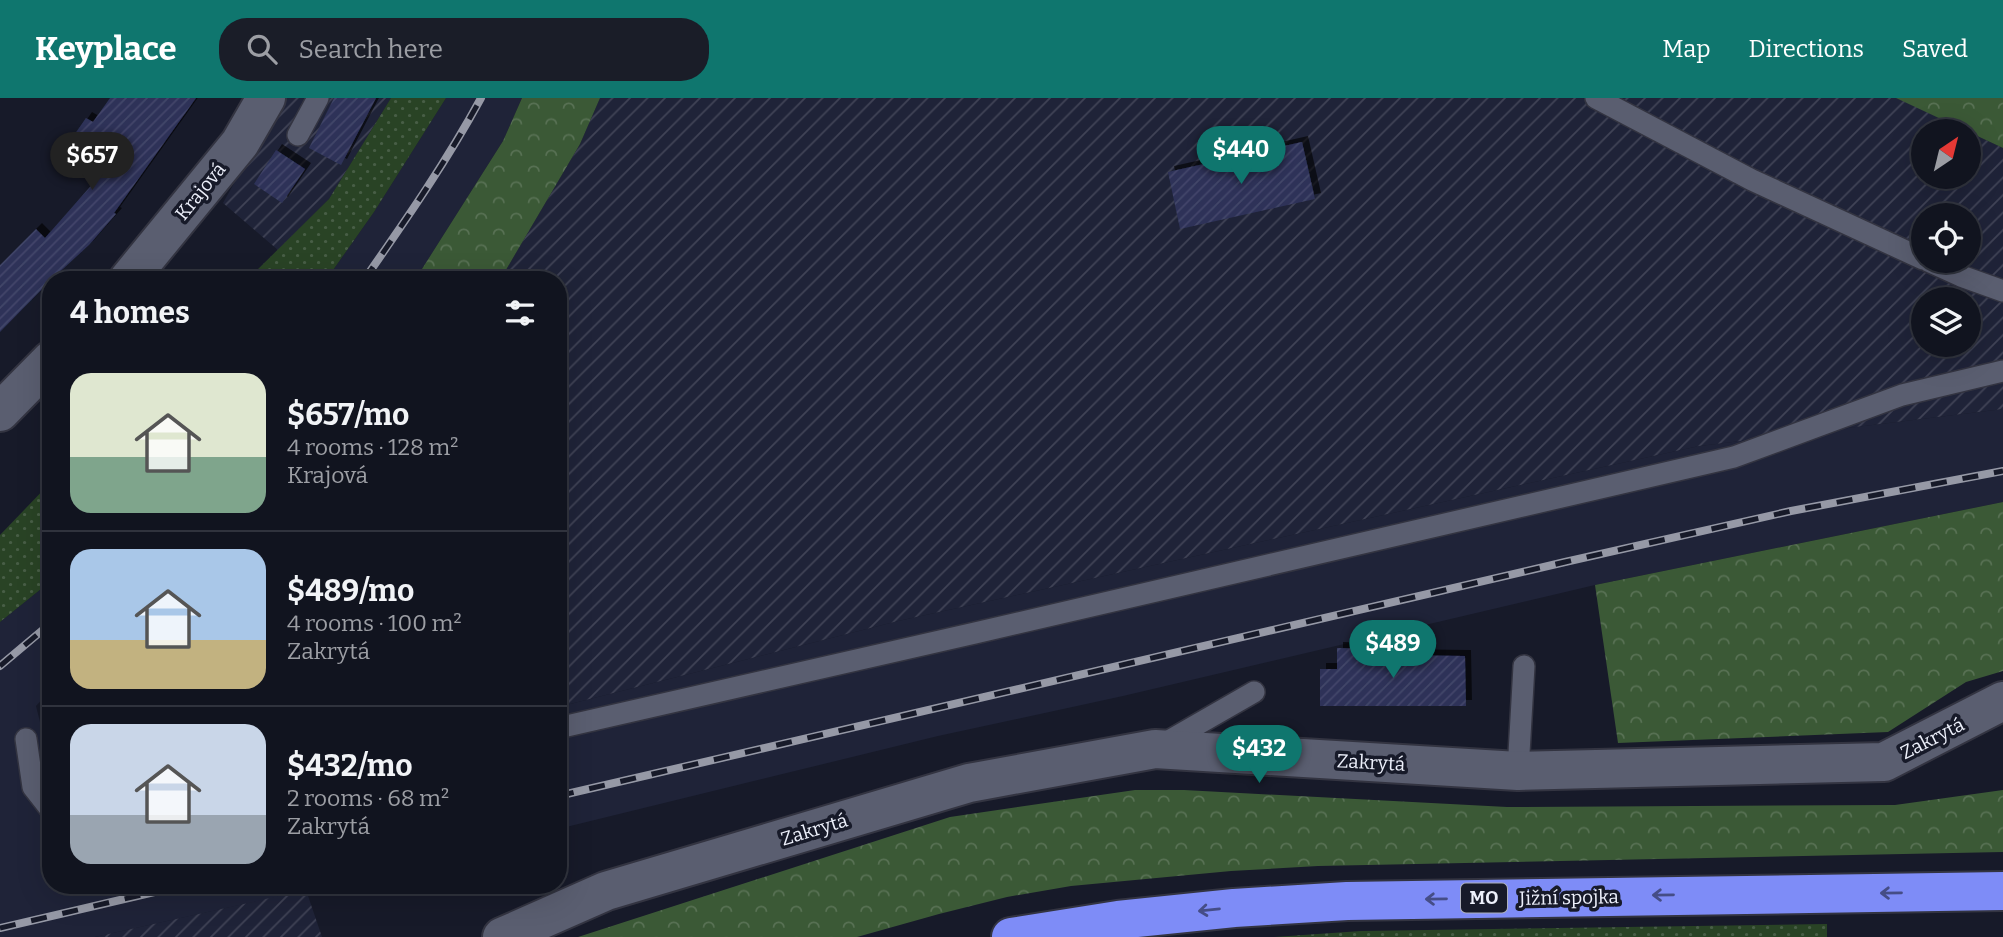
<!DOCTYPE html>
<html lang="en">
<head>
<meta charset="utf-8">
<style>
	body { margin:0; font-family:Bitter,serif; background:#1a1d28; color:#f1f3f6; height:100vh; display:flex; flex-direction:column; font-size:26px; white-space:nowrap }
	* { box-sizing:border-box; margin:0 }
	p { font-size:23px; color:#9c9ea4 }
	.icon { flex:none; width:38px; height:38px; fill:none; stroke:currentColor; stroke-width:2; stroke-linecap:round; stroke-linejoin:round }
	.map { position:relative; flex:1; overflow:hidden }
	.side { position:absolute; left:42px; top:173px; width:525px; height:623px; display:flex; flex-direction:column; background:#11141f; border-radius:28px; box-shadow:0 7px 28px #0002,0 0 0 2px #30333d }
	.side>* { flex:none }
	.needle { width:46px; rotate:35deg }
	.fabs { position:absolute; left:1911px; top:21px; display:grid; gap:14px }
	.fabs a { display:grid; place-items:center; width:70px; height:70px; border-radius:50%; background:#11141f; box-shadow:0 7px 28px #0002,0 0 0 2px #30333d; font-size:35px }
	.price { position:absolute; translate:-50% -60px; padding:0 16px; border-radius:24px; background:#0f766e; color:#fff; font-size:23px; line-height:46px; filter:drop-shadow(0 2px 4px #0008) }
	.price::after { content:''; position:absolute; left:50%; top:42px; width:21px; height:16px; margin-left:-10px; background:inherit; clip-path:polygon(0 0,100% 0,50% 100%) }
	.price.on { background:#222; color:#fff }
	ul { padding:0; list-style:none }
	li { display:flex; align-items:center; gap:21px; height:175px; padding:0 28px }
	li+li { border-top:2px solid #30333d }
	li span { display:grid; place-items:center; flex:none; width:196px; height:140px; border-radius:21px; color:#555 }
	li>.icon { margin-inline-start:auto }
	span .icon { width:84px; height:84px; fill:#fffc; stroke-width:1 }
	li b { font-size:30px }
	h2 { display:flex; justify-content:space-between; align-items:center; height:84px; padding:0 28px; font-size:30px }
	header { display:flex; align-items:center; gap:42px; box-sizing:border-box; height:98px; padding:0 35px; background:#0f766e; color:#fff }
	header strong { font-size:33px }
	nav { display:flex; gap:38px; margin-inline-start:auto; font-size:24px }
	.search { width:490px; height:63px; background:#1a1d28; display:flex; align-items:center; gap:18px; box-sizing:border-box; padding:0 24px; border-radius:28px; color:#9c9ea4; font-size:26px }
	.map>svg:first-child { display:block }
	.built { fill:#1f2338 }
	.industrial { fill:url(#industrial-furrows); fill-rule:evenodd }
	.grass { fill:url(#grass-dots) }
	.forest { fill:url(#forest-crowns) }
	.building { fill:url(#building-hatch); filter:url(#shadow) }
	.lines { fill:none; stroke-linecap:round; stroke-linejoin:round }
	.lane-casing { stroke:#333441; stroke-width:24 }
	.street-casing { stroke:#333441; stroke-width:42 }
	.highway-casing { stroke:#333441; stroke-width:42 }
	.lane { stroke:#5a5e70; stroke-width:21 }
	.street { stroke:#5a5e70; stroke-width:38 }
	.highway { stroke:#7e8cf7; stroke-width:38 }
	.rail-casing { stroke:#9699a6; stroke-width:8 }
	.rail { stroke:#171a29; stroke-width:5; stroke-dasharray:16; stroke-linecap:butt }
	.oneway { stroke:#454d86 }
	.labels { text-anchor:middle; stroke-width:7; stroke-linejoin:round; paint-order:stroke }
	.shield { fill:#171a29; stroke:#adb0bc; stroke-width:2 }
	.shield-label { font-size:18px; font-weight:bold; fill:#edf0fb }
	.street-label { font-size:19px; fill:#edf0fb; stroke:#171a29 }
</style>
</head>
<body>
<header>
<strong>Keyplace</strong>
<div class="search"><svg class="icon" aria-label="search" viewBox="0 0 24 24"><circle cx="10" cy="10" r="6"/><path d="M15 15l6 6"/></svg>Search here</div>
<nav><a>Map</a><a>Directions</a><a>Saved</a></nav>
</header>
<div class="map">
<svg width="2003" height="839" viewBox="0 0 2003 839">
	<defs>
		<pattern id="industrial-furrows" width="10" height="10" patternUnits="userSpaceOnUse" patternTransform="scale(1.75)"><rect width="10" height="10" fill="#1f2338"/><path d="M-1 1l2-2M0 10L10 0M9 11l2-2" fill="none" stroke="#404356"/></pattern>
		<pattern id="grass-dots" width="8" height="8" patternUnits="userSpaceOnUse" patternTransform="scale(1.75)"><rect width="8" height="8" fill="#294325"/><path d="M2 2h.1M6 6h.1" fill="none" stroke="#485e46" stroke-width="1.8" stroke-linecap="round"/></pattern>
		<pattern id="forest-crowns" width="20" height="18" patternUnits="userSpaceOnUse" patternTransform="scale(1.75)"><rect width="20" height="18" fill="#3b5936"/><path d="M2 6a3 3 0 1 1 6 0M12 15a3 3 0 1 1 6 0" fill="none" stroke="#587154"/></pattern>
		<pattern id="building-hatch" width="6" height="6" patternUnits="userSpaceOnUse" patternTransform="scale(1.75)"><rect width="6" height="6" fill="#2d3258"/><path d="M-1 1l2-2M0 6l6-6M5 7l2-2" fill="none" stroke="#424669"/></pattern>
		<filter id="shadow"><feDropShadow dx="6" dy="-6" stdDeviation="0" flood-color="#0009"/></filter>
	</defs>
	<rect width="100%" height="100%" fill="#171a29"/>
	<!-- built -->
	<path class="built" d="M446,0H522L503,43L415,182H326L374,114Z
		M2003,311V404L1595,487L1123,598L938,638L558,731V609L898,523L1699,348Z
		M51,483V592L36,608L51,667V788H327L95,839H0V524Z"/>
	<!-- industrial -->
	<path class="industrial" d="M282,0H391L329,101L278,152L223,105Z
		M600,0H1897L1968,33H1923V79H1969V34L2003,50V311L1699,348L898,523L558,609V182H500L580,46ZM1923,117H1969V163H1923ZM1923,201H1969V247H1923Z
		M306,792L322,839H95Z"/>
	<!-- grass -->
	<path class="grass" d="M391,0H446L374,114L326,182H247L329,101Z
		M51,384V483L0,524V437Z
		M1827,826V839H1274L1361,833Z"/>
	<!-- forest -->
	<path class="forest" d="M522,0H600L580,46L500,182H415L503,43Z
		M1896,0H2003V50Z
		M2003,404V573L1966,584L1888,634L1618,645L1595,487Z
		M1135,692H1184L1507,709L1895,707L2003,692V754L1318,768L1231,773L1071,788L1007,799L939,816L857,839H578L950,719Z"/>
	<!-- building -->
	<path class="building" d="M110,0H196L114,115L116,116L89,147L51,182L0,234V167L36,131L45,140L103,74L67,47L86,20L93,24Z
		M334,0H376L341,67L309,50Z
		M1302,44L1315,101L1180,131L1168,74Z
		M276,52L305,71L282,105L254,86Z
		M1337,550L1391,551V557L1465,558L1466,608H1320V571H1337Z"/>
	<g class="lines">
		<!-- lane casing -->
		<g class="lane-casing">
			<path id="lane" d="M1596,0L1752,82L1923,161
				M298,37L318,0
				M1928,163L1961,178L2003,193
				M558,630L975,535L1734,359L1902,297L2003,273
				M26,641L33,689L51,712
				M1160,648L1254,594
				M1518,673L1524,568"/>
		</g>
		<!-- street casing -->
		<g class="street-casing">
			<path id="street" d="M128,182L240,45L266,0
				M0,314L51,262
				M502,839L606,793L969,685L1155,651L1518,673L1884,664L2003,603"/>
		</g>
		<!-- highway casing -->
		<g class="highway-casing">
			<path id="highway" d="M1011,839L1118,822L1234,810L1347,803L2003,793"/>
		</g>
		<!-- lane -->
		<use href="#lane" class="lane"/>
		<!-- street -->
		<use href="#street" class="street"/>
		<!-- highway -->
		<use href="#highway" class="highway"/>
		<!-- rail casing -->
		<g class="rail-casing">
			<path id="rail" d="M364,182C405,123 447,63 481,0
				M0,568L51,525
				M558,698L1565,464L1791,413L2003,373
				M0,830L180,788"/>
		</g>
		<!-- rail -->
		<use href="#rail" class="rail"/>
	</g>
	<!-- one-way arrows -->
	<defs><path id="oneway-shaft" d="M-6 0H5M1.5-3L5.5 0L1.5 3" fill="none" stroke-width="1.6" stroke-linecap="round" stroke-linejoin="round" transform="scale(1.75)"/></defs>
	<g class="oneway">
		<use href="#oneway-shaft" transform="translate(1891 795) rotate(179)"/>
		<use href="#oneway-shaft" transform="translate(1663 797) rotate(179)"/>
		<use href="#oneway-shaft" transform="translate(1436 801) rotate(179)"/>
		<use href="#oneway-shaft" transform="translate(1209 812) rotate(174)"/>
	</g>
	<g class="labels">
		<!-- shield labels -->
		<rect class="shield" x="1461" y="785.5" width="46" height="29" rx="5"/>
		<g class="shield-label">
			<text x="1484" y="806">MO</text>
		</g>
		<!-- street labels -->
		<g class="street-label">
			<text transform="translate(200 93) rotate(-51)" y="7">Krajová</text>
			<text transform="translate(1932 640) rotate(-27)" y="7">Zakrytá</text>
			<text transform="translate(1371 664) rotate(3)" y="7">Zakrytá</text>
			<text transform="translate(814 731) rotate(-17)" y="7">Zakrytá</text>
			<text transform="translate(1569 799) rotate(-1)" y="7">Jižní spojka</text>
		</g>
	</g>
</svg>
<div class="fabs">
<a><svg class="needle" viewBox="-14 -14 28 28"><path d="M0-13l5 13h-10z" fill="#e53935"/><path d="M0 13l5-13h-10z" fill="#9c9ea4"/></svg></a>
<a><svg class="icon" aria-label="locate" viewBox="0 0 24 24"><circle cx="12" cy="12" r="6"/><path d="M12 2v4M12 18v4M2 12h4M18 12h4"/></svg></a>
<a><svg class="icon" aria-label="layers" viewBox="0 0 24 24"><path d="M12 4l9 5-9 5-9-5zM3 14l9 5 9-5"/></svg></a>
</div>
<b class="price" style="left:1241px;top:88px">$440</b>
<b class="price on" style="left:92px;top:94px">$657</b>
<b class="price" style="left:1393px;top:582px">$489</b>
<b class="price" style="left:1259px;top:687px">$432</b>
<section class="side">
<h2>4 homes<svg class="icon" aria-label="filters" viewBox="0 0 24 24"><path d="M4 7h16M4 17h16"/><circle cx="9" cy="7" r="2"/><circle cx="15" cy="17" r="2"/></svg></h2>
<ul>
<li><span style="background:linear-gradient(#dfe7d0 60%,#7fa58c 0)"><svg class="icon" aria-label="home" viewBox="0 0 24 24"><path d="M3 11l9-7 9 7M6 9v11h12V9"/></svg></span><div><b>$657/mo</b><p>4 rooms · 128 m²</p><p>Krajová</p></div></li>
<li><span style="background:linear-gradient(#a9c7e8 65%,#c2b280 0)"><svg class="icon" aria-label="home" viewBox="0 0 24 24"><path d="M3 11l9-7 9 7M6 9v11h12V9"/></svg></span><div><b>$489/mo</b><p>4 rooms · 100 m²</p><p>Zakrytá</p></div></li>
<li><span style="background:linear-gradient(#c9d6e8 65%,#9aa5b1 0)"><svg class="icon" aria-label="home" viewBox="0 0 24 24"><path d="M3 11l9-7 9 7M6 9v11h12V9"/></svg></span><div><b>$432/mo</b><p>2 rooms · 68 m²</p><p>Zakrytá</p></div></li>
</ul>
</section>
</div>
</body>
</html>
